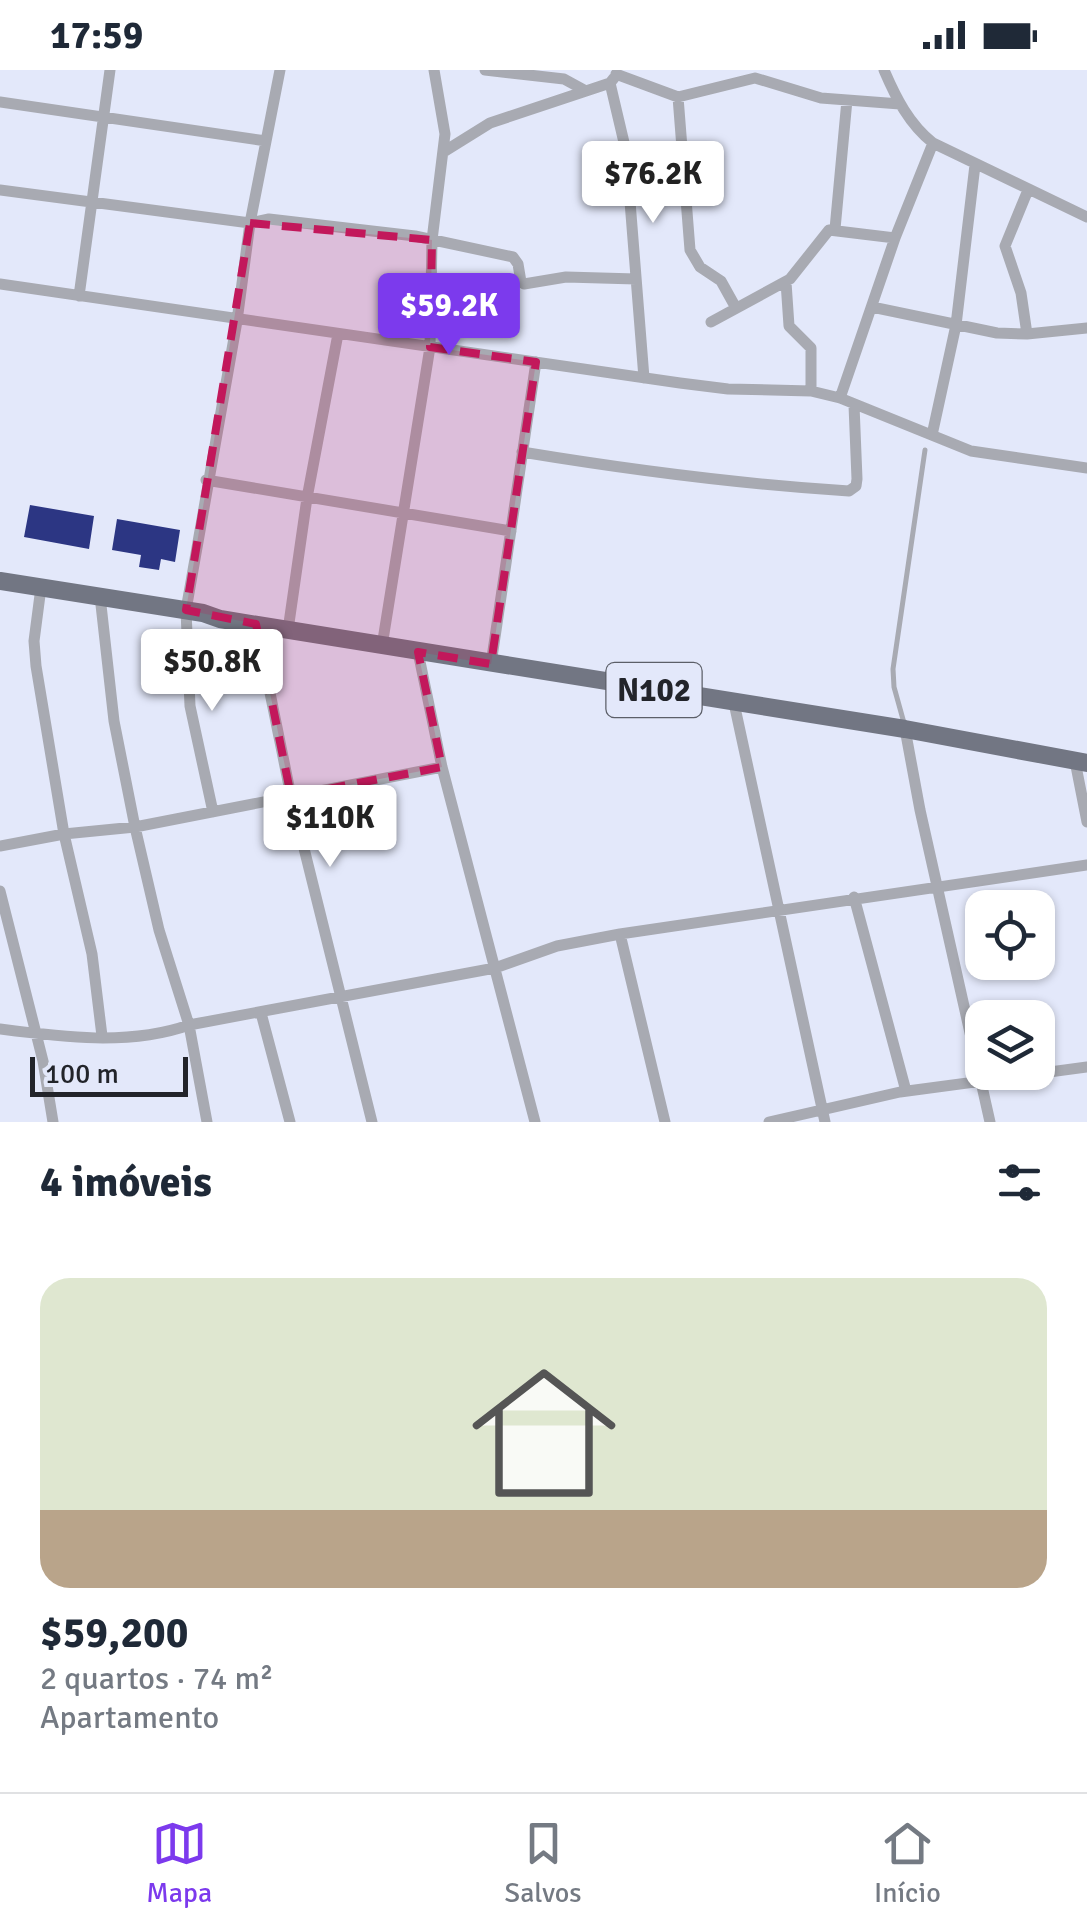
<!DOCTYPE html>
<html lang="pt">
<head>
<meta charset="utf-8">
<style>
	body { margin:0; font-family:Signika,sans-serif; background:#f2f2f3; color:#1f2937; height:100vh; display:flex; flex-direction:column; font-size:38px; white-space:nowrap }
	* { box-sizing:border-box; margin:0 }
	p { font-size:32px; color:#747a83 }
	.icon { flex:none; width:55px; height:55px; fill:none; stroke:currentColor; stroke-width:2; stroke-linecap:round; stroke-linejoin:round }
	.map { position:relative; height:1052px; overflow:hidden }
	.panel { display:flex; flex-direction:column; background:#fff; flex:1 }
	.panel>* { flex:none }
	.controls { position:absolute; left:965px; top:820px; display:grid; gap:20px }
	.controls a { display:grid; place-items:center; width:90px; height:90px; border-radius:20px; background:#fff; box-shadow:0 2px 8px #0004; font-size:50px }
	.scale { position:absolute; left:30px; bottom:25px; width:158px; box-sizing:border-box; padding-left:10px; border:5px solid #22242a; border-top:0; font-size:28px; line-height:35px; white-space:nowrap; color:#22242a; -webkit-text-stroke:8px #e3e8fa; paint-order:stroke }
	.price { position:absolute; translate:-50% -85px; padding:0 22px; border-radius:10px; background:#fff; color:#222; font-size:32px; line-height:65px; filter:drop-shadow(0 2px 5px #0008) }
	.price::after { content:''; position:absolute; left:50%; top:60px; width:30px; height:22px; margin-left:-15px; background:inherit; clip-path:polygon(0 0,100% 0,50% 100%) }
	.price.on { background:#7c3aed; color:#fff }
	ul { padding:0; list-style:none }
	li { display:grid; align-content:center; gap:20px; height:530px; padding:0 40px }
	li+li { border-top:2px solid #e0e1e3 }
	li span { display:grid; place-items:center; height:310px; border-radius:30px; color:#555 }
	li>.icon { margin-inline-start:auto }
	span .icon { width:180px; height:180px; fill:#fffc; stroke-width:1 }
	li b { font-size:42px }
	h2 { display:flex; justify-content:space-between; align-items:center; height:120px; padding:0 40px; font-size:42px }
	.status { display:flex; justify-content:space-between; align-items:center; height:70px; padding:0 50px; background:#fff; direction:ltr }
	.status svg { height:28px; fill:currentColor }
	.tab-bar { display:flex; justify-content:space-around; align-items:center; height:140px; border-top:2px solid #e0e1e3; background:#fff; font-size:28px; color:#747a83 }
	.tab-bar a { display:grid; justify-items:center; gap:5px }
	.tab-bar .on { color:#7c3aed }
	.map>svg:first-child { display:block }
	.building { fill:#2c3683 }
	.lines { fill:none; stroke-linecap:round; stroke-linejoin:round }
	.service { stroke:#a8aab2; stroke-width:5 }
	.minor { stroke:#a8aab2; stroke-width:11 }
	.primary { stroke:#727683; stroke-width:18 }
	.marked { fill:#c2185b; fill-opacity:0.2; stroke:#c2185b; stroke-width:8; stroke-dasharray:20 12; stroke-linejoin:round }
	.labels { text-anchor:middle; stroke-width:10; stroke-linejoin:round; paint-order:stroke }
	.shield { fill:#e3e8fa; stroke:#5c5f68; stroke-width:2.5 }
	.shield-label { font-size:32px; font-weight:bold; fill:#22242a }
</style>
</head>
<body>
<div class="status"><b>17:59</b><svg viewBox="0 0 49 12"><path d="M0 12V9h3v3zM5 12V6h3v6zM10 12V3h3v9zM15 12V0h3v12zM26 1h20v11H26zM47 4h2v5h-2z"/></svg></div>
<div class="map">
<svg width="1087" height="1052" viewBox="0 0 1087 1052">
	<rect width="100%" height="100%" fill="#e3e8fa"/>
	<!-- building -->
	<path class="building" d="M30,435L94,446L89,479L24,467Z
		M117,449L180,460L175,492L161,489L159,500L139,497L141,485L112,480Z"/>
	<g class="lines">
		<!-- service -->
		<path class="service" d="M904,653L894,617L893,599L925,380"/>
		<!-- minor -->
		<path class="minor" d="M485,0L564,9L586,21
			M884,0C896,28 909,54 933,73L1087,147
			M616,4L678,27L755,8L821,28L900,34
			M610,13L626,81L644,308
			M678,27L690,180L700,197L721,211L736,238
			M0,32L266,71
			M445,81L490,53L610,13L614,8
			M0,120L250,153L269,149L415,166L513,187L518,194L521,212L524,214L566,207L636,209
			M835,159L847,30
			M786,212L789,256L811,278V321
			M0,214L680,313L728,319L811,321L840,328L971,381L1087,398
			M79,226L110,0
			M872,237L997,263L1027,264L1087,258
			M711,252L790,209L829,160L895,168
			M1027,264L1021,223L1005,176L1028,120
			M840,328L895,168L933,73
			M932,365L956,255L975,95
			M522,382C631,400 739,414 849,421L856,416L857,409L854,335
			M206,410L511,461
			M40,525L34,571L36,596L64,764L92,884L102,966
			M101,535L114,651L135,757L159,860L189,955L207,1052
			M256,554L291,726L372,1052
			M288,560L307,428L338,264
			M382,576L430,277L432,170L445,64L434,0
			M418,582L442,697L535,1052
			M491,594L536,292
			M734,633L825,1052
			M905,659L920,740L990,1052
			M1075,691L1087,752
			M213,742L190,636L186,540L237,251L250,153L280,0
			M0,776L64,764L135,757L442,697
			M0,821L43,991L53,1052
			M854,827L906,1021
			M620,864L665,1052
			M261,943L290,1052
			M0,959C61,967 130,976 189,955L495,898L557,876L620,864L1087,795
			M769,1052L900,1022L1087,997"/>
		<!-- primary -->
		<path class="primary" d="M0,511L203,543L220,549L905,659L1087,693"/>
	</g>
	<!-- marked area -->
	<path class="marked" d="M250,153L432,170L430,277L536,292L491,594L418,582L442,697L291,726L256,554L186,540Z"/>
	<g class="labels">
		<!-- shield labels -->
		<rect class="shield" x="606.5" y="593" width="95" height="54" rx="8"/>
		<g class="shield-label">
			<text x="654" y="631">N102</text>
		</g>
	</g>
</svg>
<div class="controls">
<a><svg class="icon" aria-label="locate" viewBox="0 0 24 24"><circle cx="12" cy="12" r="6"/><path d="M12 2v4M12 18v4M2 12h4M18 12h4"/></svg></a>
<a><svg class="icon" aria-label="layers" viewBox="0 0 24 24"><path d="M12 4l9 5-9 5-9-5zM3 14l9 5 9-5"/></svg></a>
</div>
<div class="scale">100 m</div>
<b class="price" style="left:653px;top:156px">$76.2K</b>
<b class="price on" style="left:449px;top:288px">$59.2K</b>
<b class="price" style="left:212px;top:644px">$50.8K</b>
<b class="price" style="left:330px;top:800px">$110K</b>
</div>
<section class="panel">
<h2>4 imóveis<svg class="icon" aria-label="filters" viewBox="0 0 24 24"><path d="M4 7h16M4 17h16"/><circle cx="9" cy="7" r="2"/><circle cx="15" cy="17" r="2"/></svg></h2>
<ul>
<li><span style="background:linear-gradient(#dfe7d0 75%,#b9a48a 0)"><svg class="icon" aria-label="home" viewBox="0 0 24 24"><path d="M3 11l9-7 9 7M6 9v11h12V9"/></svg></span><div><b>$59,200</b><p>2 quartos · 74 m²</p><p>Apartamento</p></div></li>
</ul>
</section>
<nav class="tab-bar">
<a class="on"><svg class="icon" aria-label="map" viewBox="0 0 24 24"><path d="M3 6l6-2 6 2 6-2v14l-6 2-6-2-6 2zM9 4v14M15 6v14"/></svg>Mapa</a>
<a><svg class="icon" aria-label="saved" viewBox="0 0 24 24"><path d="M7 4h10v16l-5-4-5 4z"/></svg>Salvos</a>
<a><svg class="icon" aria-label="home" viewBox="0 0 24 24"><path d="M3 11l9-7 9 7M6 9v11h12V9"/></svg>Início</a>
</nav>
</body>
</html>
